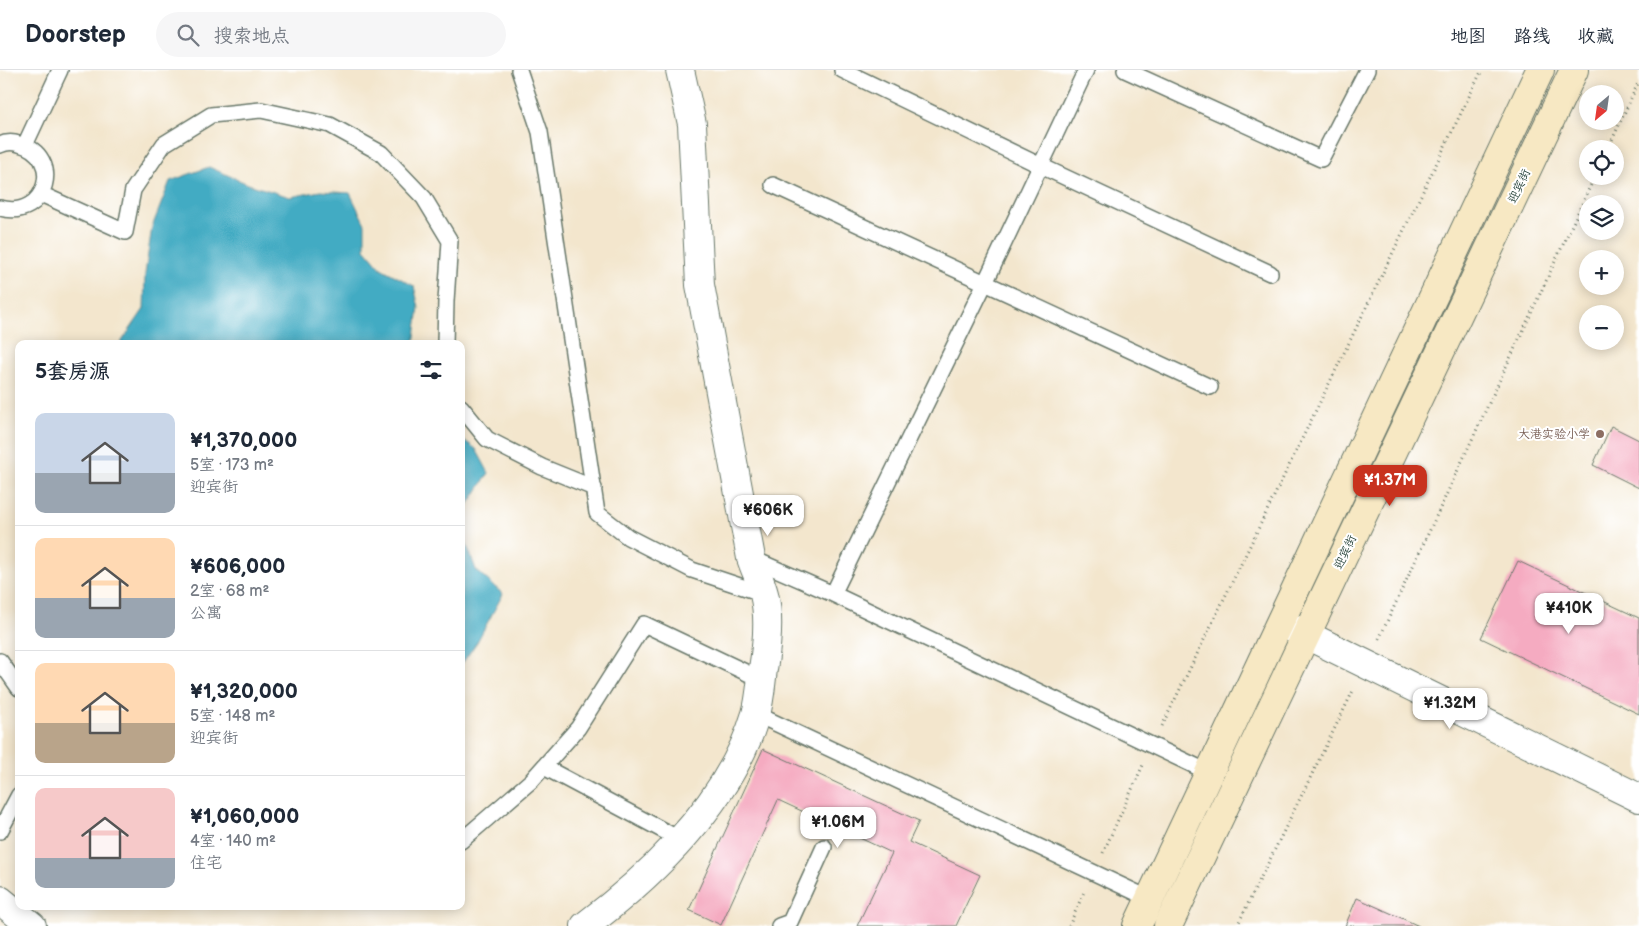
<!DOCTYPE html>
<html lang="zh">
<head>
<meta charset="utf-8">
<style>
	body { margin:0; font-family:"Balsamiq Sans","LXGW WenKai TC",sans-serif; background:#f6f6f7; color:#1f2937; height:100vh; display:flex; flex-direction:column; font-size:19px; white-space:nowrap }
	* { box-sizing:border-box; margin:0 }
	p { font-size:16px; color:#747a83 }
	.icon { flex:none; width:28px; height:28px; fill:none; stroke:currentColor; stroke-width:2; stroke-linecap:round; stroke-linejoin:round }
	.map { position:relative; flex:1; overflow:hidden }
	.sheet { position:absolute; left:15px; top:270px; width:450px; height:570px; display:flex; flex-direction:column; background:#fff; border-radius:10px; box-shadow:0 2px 12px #0003 }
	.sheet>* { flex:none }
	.needle { width:32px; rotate:209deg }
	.buttons { position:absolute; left:1579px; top:15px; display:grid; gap:10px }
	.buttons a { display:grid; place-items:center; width:45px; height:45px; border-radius:50%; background:#fff; box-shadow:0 2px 12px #0003; font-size:25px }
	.price { position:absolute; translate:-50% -42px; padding:0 11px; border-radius:10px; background:#fff; color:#222; font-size:16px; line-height:32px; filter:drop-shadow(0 1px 2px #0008) }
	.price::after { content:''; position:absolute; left:50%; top:30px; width:15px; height:11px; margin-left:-8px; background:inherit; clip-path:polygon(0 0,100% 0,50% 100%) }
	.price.on { background:#c8321e; color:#fff }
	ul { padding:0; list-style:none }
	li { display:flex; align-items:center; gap:15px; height:125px; padding:0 20px }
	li+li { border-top:1px solid #e0e1e3 }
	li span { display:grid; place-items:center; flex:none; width:140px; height:100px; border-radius:10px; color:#555 }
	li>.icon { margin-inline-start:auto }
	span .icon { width:60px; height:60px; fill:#fffc; stroke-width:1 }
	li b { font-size:21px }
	h2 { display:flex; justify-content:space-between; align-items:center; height:60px; padding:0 20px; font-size:21px }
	header { display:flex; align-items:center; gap:30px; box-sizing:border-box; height:70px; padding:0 25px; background:#fff; border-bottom:1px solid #e0e1e3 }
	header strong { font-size:24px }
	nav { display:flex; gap:28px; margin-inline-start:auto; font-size:18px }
	.search { width:350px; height:45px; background:#f6f6f7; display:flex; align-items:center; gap:12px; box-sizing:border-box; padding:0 18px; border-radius:28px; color:#747a83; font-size:19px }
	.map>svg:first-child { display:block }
	.water { fill:#43abc3; stroke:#31747c }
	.building { fill:#f5abc1 }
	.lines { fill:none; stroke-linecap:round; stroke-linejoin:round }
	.service-casing { stroke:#69786a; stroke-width:18 }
	.minor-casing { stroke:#69786a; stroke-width:30 }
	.secondary-casing { stroke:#69786a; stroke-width:30 }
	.path { stroke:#69786a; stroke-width:3; stroke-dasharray:1 4; stroke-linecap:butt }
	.service { stroke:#fff; stroke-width:15 }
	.minor { stroke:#fff; stroke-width:28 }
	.secondary { stroke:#f7e8c3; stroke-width:28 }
	.education-dot { fill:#8d6e63; stroke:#fff; stroke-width:2 }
	.labels { text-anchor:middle; stroke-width:4; stroke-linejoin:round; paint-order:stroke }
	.street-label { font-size:12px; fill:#1f3d34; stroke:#fff }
	.education-label { font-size:12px; fill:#785e54; stroke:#fff; text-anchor:end }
</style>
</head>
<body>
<header>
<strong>Doorstep</strong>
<div class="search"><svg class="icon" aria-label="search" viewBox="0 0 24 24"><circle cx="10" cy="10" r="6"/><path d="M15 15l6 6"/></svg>搜索地点</div>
<nav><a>地图</a><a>路线</a><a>收藏</a></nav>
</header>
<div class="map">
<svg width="1639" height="856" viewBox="0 0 1639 856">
	<rect width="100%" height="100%" fill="#fff"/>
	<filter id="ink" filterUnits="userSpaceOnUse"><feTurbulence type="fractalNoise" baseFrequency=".02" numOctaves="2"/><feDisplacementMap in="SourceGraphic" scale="10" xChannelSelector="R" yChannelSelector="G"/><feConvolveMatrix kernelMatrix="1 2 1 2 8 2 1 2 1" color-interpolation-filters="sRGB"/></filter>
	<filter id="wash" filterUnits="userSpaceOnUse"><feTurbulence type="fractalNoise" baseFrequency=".0096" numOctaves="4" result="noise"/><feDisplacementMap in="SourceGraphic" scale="20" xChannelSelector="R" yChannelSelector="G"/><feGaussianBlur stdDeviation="1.12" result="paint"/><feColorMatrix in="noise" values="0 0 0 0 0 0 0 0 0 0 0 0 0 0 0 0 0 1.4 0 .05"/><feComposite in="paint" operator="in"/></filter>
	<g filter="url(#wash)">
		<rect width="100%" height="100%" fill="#f3e6cd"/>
		<!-- water -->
		<path class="water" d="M209,97L248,114L290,127L320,121L350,123L365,154V179L381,198L414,216L419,238L414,274H120L144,239L145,204L152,157L170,111Z
			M461,368L476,379L489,403L468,435L464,467L476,500L503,524L477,572L461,595Z"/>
		<g id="blocks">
			<!-- building -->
			<path class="building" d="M1611,356L1639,370V418L1593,395Z
				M1518,491L1639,548V644L1481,568Z
				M763,679L919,751L909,772L980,805L956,856H857L892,783L778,730L721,855L689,840Z
				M1357,828L1419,856H1345Z"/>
		</g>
	</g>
	<g filter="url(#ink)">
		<use href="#blocks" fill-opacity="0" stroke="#69786a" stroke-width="1"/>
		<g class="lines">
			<!-- service casing -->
			<g class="service-casing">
				<path id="service" d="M519,0L540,62L597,443L628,467L692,500L764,524
					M842,0L1041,96L1270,203
					M1125,0L1321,89L1367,0
					M0,75C6,72 13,72 19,74C64,85 48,151 0,138
					M25,75L60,0
					M773,115L1210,317
					M41,124L125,162L133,120L164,74L211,45L261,40L330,55L381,83L424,128L450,171L446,231L445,274
					M461,337L487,369L542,397L594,418
					M751,488L833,524L1210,703
					M833,524L985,213L1086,0
					M0,591L19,618
					M756,644L1150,829
					M544,697L681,770
					M0,761L19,725
					M461,771L532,710L578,658L644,554L762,610
					M779,856L790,852L824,777"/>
			</g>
			<!-- minor casing -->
			<g class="minor-casing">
				<path id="minor" d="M1284,554L1639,728
					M0,830L32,856
					M585,856C655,803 730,731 756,644C760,630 761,614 763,599C767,575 770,548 764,524C761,512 755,500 751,488L700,215L692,54L680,0"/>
			</g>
			<!-- secondary casing -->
			<g class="secondary-casing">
				<path id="secondary" d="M1137,856L1540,0
					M1168,856L1574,0"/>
			</g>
			<!-- path -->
			<path class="path" d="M1608,79L1639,11
				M1379,569L1595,106
				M1162,656L1482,0
				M1103,783L1143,695
				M1069,856L1084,822
				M1237,856L1354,619"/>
			<!-- service -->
			<use href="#service" class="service"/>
			<!-- minor -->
			<use href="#minor" class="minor"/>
			<!-- secondary -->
			<use href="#secondary" class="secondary"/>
		</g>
	</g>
	<!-- markers -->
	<circle class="education-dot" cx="1600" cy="364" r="5"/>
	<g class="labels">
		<!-- street labels -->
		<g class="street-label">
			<text transform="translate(1519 116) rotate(-65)" y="4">迎宾街</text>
			<text transform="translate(1345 482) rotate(-65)" y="4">迎宾街</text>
		</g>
		<!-- education labels -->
		<g class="education-label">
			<text x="1590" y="368">大港实验小学</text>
		</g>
	</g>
</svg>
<div class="buttons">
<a><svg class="needle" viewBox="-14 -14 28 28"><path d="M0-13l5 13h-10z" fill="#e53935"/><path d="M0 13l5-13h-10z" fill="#747a83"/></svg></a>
<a><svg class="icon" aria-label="locate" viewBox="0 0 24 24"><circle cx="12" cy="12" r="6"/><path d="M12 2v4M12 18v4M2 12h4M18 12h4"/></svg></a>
<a><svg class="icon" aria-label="layers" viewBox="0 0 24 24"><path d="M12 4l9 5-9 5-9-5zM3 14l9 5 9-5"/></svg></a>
<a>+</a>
<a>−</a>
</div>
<b class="price on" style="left:1390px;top:437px">¥1.37M</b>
<b class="price" style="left:768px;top:467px">¥606K</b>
<b class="price" style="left:1569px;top:565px">¥410K</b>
<b class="price" style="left:1450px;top:660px">¥1.32M</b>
<b class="price" style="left:838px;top:779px">¥1.06M</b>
<section class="sheet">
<h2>5套房源<svg class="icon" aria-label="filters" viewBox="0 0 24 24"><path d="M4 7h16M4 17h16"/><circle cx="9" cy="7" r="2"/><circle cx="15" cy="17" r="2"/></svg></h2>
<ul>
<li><span style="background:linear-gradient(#c9d6e8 60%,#9aa5b1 0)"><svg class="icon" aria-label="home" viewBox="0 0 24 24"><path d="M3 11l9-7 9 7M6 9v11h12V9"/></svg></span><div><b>¥1,370,000</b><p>5室 · 173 m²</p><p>迎宾街</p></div></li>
<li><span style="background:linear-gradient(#ffd9b3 60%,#9aa5b1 0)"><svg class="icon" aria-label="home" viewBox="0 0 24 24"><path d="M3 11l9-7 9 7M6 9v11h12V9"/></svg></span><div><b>¥606,000</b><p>2室 · 68 m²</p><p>公寓</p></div></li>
<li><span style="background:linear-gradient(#ffd9b3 60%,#b9a48a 0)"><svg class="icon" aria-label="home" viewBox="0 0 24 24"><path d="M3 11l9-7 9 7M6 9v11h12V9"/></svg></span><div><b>¥1,320,000</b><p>5室 · 148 m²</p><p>迎宾街</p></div></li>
<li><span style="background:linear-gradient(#f6c9c9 70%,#9aa5b1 0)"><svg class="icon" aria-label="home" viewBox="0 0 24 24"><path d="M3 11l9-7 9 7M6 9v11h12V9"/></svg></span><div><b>¥1,060,000</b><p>4室 · 140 m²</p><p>住宅</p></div></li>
</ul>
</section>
</div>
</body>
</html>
